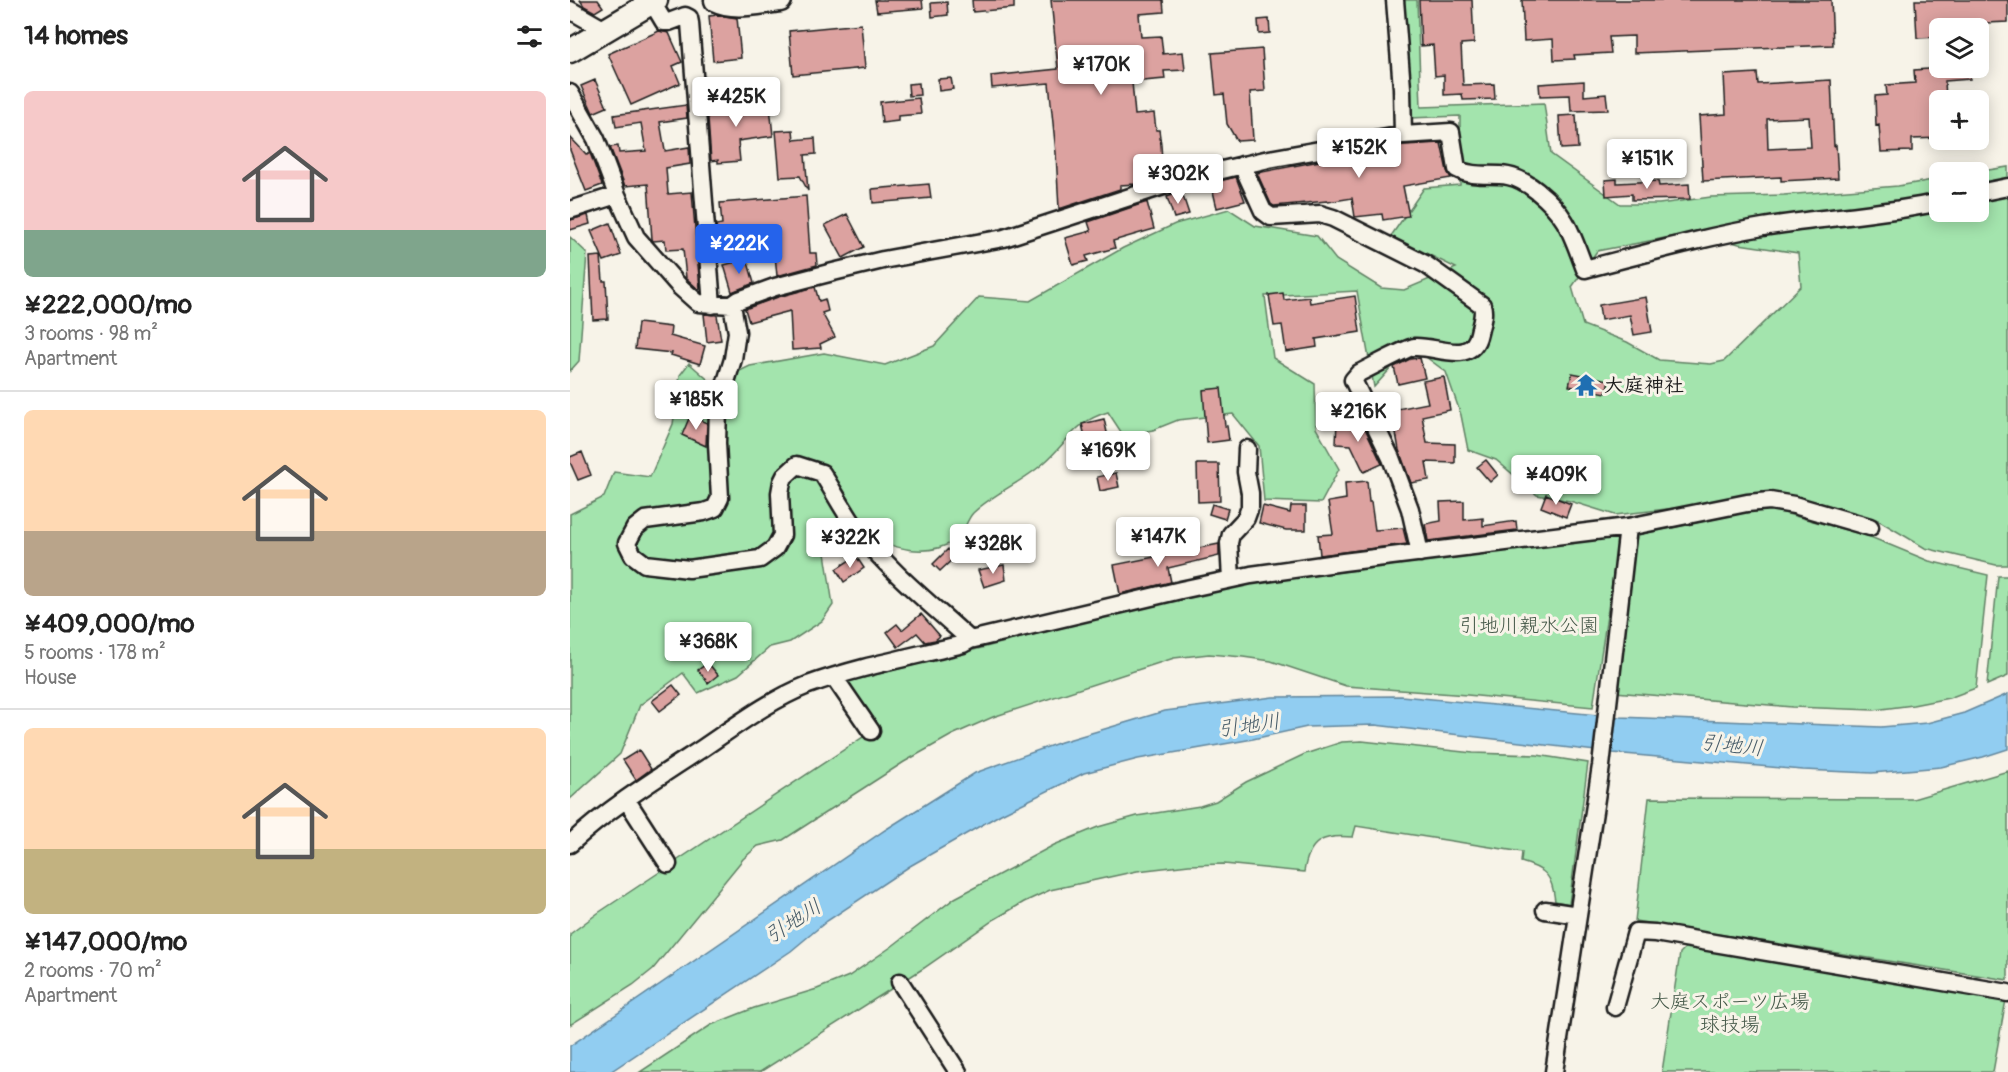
<!DOCTYPE html>
<html lang="en">
<head>
<meta charset="utf-8">
<style>
	body { margin:0; font-family:Pangolin,"Klee One",sans-serif; background:#f2f2f2; color:#222; height:100vh; display:flex; flex-direction:column; font-size:22px; white-space:nowrap }
	* { box-sizing:border-box; margin:0 }
	p { font-size:20px; color:#767676 }
	.icon { flex:none; width:33px; height:33px; fill:none; stroke:currentColor; stroke-width:2; stroke-linecap:round; stroke-linejoin:round }
	.map { position:relative; flex:1; overflow:hidden }
	.sheet { display:flex; flex-direction:column; background:#fff; width:570px }
	.sheet>* { flex:none }
	.tools { position:absolute; left:1359px; top:18px; display:grid; gap:12px }
	.tools a { display:grid; place-items:center; width:60px; height:60px; border-radius:9px; background:#fff; box-shadow:0 3px 15px #0003; font-size:30px }
	.price { position:absolute; translate:-50% -51px; padding:0 14px; border-radius:6px; background:#fff; color:#222; font-size:20px; line-height:39px; filter:drop-shadow(0 2px 3px #0008) }
	.price::after { content:''; position:absolute; left:50%; top:36px; width:18px; height:14px; margin-left:-9px; background:inherit; clip-path:polygon(0 0,100% 0,50% 100%) }
	.price.on { background:#2563eb; color:#fff }
	ul { padding:0; list-style:none }
	li { display:grid; align-content:center; gap:12px; height:318px; padding:0 24px }
	li+li { border-top:2px solid #e0e0e0 }
	li span { display:grid; place-items:center; height:186px; border-radius:9px; color:#555 }
	li>.icon { margin-inline-start:auto }
	span .icon { width:108px; height:108px; fill:#fffc; stroke-width:1 }
	li b { font-size:26px }
	h2 { display:flex; justify-content:space-between; align-items:center; height:72px; padding:0 24px; font-size:26px }
	main { display:flex; flex:1; min-height:0 }
	.map>svg:first-child { display:block }
	.green { fill:#a3e4ad; stroke:#608064; stroke-width:1.5; fill-rule:evenodd }
	.water { fill:#91cdf1; stroke:#62869c; stroke-width:1.5 }
	.building { fill:#dca2a0; stroke:#1c1c1c; stroke-width:1.5; fill-rule:evenodd }
	.lines { fill:none; stroke-linecap:round; stroke-linejoin:round }
	.street-casing { stroke:#1c1c1c; stroke-width:21 }
	.secondary-casing { stroke:#1c1c1c; stroke-width:27 }
	.street { stroke:#f7f3e8; stroke-width:16 }
	.secondary { stroke:#f7f3e8; stroke-width:22 }
	.labels { text-anchor:middle; stroke-width:6; stroke-linejoin:round; paint-order:stroke }
	.poi-label { font-size:20px; font-weight:bold; fill:#1c1c1c; stroke:#f7f3e8; text-anchor:start }
	.park-label { font-size:20px; fill:#445848; stroke:#f7f3e8 }
	.water-label { font-size:21px; font-style:italic; fill:#455a67; stroke:#f7f3e8 }
</style>
</head>
<body>
<main>
<section class="sheet">
<h2>14 homes<svg class="icon" aria-label="filters" viewBox="0 0 24 24"><path d="M4 7h16M4 17h16"/><circle cx="9" cy="7" r="2"/><circle cx="15" cy="17" r="2"/></svg></h2>
<ul>
<li><span style="background:linear-gradient(#f6c9c9 75%,#7fa58c 0)"><svg class="icon" aria-label="home" viewBox="0 0 24 24"><path d="M3 11l9-7 9 7M6 9v11h12V9"/></svg></span><div><b>¥222,000/mo</b><p>3 rooms · 98 m²</p><p>Apartment</p></div></li>
<li><span style="background:linear-gradient(#ffd9b3 65%,#b9a48a 0)"><svg class="icon" aria-label="home" viewBox="0 0 24 24"><path d="M3 11l9-7 9 7M6 9v11h12V9"/></svg></span><div><b>¥409,000/mo</b><p>5 rooms · 178 m²</p><p>House</p></div></li>
<li><span style="background:linear-gradient(#ffd9b3 65%,#c2b280 0)"><svg class="icon" aria-label="home" viewBox="0 0 24 24"><path d="M3 11l9-7 9 7M6 9v11h12V9"/></svg></span><div><b>¥147,000/mo</b><p>2 rooms · 70 m²</p><p>Apartment</p></div></li>
</ul>
</section>
<div class="map">
<svg width="1438" height="1072" viewBox="0 0 1438 1072">
	<rect width="100%" height="100%" fill="#f7f3e8"/>
	<filter id="ink" filterUnits="userSpaceOnUse"><feTurbulence type="fractalNoise" baseFrequency=".0167" numOctaves="2"/><feDisplacementMap in="SourceGraphic" scale="12" xChannelSelector="R" yChannelSelector="G"/><feConvolveMatrix kernelMatrix="1 2 1 2 8 2 1 2 1" color-interpolation-filters="sRGB"/></filter>
	<g filter="url(#ink)">
		<!-- green -->
		<path class="green" d="M833,0H847L851,107L974,103L981,154L1050,204H1089L1141,197L1214,195L1328,186L1369,179L1370,212H1408V172H1406L1438,167V565H1426L1355,548L1308,520L1201,494L1157,502L1045,515L1000,501L967,495L926,460L898,450L891,415L876,372L841,346L804,387L787,291L695,296L703,358L745,384L746,428L769,469L751,503L694,501L689,446L663,414L608,420L583,430L553,435L538,412C504,422 499,441 475,462C453,482 424,493 403,513C396,520 394,535 386,540C350,563 312,542 276,529L255,553L263,605L252,621L220,642L200,647L168,675L128,693L113,673L70,705L50,754L0,799V514L34,497L44,472L80,477L103,424L110,375L119,363L143,384L180,366L254,353L315,365L364,346L409,297L460,301L553,248L605,224L659,209L685,226L747,236L766,260L811,288L834,290L886,268L821,236L854,188L890,185V116L840,118ZM1126,232L1169,244L1228,253L1231,286L1154,361L1141,364L1089,360L1057,342L1013,325L1002,287L1027,251Z
			M0,237L17,253L9,361L0,371Z
			M1199,509L1298,536L1359,561L1418,575L1406,688L1379,698L1343,705L1304,710L1222,707L1045,692L1067,535L1178,512Z
			M1049,537L1023,707L897,695L776,686L701,661L673,657L639,654L604,658L423,717L382,735L334,762L213,840L188,846L173,859L83,969L63,985L0,1025V934L28,913L305,729L273,683L613,597L682,583Z
			M1428,576H1438V676L1417,685Z
			M792,741L903,753L967,755L1018,763L999,904L985,901C982,875 976,869 951,862L952,852L786,826L783,837C753,834 739,840 734,872L654,864L619,865L567,871L480,890L454,902L425,919L354,968L190,1072H70L141,1025L184,1008L247,989L279,976L321,947L385,898L484,845L528,827L567,816L630,806L646,801L676,782L735,754L772,742Z
			M1438,771V980L1065,921L1079,798L1343,799Z
			M1116,947L1437,994L1423,1072H1092L1110,953Z"/>
		<!-- water -->
		<path class="water" d="M1438,694V749L1413,757L1371,767L1302,773L1233,770L1043,753L805,725L737,727L683,739L568,759L514,773L431,814L340,866L257,921L221,951L40,1072H0V1046L315,830L405,773L491,742L595,711L703,697L831,696L1049,717L1311,727L1357,723L1394,713Z"/>
		<!-- building -->
		<path class="building" d="M10,0H28L33,7L25,12L14,6Z
			M305,0H352L353,8L307,12Z
			M402,0H444V8L403,12Z
			M481,0H593L594,12L569,14L571,37L591,36L593,54L613,52L615,70L594,71L595,79L562,82L565,115L584,113L586,130H589L591,145L593,175L566,179V184L550,185V189L489,209L486,153L479,83L422,88L421,76L488,69Z
			M849,0H902L904,43L891,44L893,85L924,84L925,99L893,100L892,94L874,95V75L865,76L863,45L851,46Z
			M952,0H1261L1263,45L1064,53V36L1039,37L1041,53L1004,55L1005,59L984,60L983,39L954,41Z
			M1345,0H1438V22L1416,23V28H1370V37L1347,38Z
			M377,2L378,15L362,17L361,3Z
			M148,15L167,18L171,58L143,61L139,16Z
			M699,19L700,33L689,34L688,20Z
			M291,24L295,68L223,75L219,31Z
			M89,31L99,33L112,62L103,66L110,83L61,105L38,54Z
			M692,49L695,91L680,92L683,140L667,141L657,124L654,94L646,95L642,53Z
			M1374,68L1400,69V79L1375,81L1376,100H1370V138L1342,139V151L1311,152L1309,125L1306,126L1305,96L1317,95L1316,85L1345,83L1344,70Z
			M1187,73L1188,84L1261,80L1264,146L1266,145L1268,178L1211,181V177L1133,181L1129,116L1156,114L1154,75ZM1239,117L1241,147L1198,149L1197,119Z
			M381,78L383,89L369,91L368,79Z
			M25,80L37,107L23,113L11,86Z
			M1014,81V96L1036,94L1038,110L1001,111L1000,95L970,96L969,84Z
			M349,83L350,95L339,96L338,84Z
			M349,98L351,114L328,116V121L312,123L310,102Z
			M180,101V108L200,106L203,136L168,141L170,161L148,163V160L141,161L137,105Z
			M116,105L117,118L90,122L95,151L119,147L120,164L96,168L98,194L122,192L130,289L129,290L116,278L113,249L96,250L95,240L83,241L82,239L78,184L55,186L40,147L48,146L49,153L76,151L71,123L46,127L44,115Z
			M1006,115L1008,148L991,149L989,116Z
			M223,130L224,140L245,138L246,154L235,155L238,191L230,176L210,177L206,131Z
			M0,137L17,155L20,153L32,185L16,191L0,150Z
			M871,143L877,171L881,178L833,186L839,216L813,220L812,214L785,217L782,198L758,202L757,201L704,206L701,204L687,173L834,145Z
			M666,177L675,201L647,208L641,183Z
			M1047,179V183L1088,181L1089,186L1119,184L1120,199L1062,200V194L1036,196L1035,180Z
			M359,184L361,198L303,203L302,189Z
			M608,193H612L619,214L604,218L597,197Z
			M236,196L240,253H246L247,265L207,276L205,255L178,257L176,239L148,241L146,225L152,224L150,203Z
			M577,202L584,229L543,241L545,248L516,256L518,261L503,265L495,238L521,231L518,222Z
			M277,214L294,247L273,258L255,225Z
			M18,215L20,224L0,230V220Z
			M40,223L51,255L34,261L21,231Z
			M31,256L33,281H36L38,319L23,320L20,257Z
			M177,259L184,283L162,292L154,265Z
			M245,287L249,301L255,299L258,311L252,313L265,337L250,344L251,348L222,350L220,311L179,322L175,309L208,297Z
			M713,293L714,300L739,297L740,303L785,296L790,332L746,339L747,347L716,352L712,325L704,326L699,295Z
			M1076,297L1082,332L1064,335L1060,315L1031,320L1029,305Z
			M134,314L147,315L151,340L137,342Z
			M68,323L101,327L100,336L135,346L130,364L101,355L102,353L65,349Z
			M850,358L855,378L828,384L824,367L840,359Z
			M1002,373L1039,380L1036,393L999,386Z
			M874,377L880,410L852,416L857,443L885,444V463L856,462L859,480L841,483L829,450L822,410L858,403L853,381Z
			M651,388L655,426H657L659,440L637,443L633,390Z
			M120,416L137,423L136,446L112,435Z
			M534,419L540,446L518,450L512,424Z
			M767,421L792,422L812,464L794,472L781,445L766,444Z
			M12,452L21,475L8,480L0,462V457Z
			M916,460L928,475L920,482L907,467Z
			M627,464H649L650,501L628,502Z
			M546,473L549,487L530,491L527,477Z
			M797,481L799,502H801L805,530L833,528L837,544L750,555L748,535L763,534L758,502L776,499L775,483Z
			M976,494L1001,504L996,517L971,507Z
			M894,501V520L913,518V526L946,521L947,530L858,541L855,524L871,521L870,502Z
			M642,504L658,509L655,519L639,514Z
			M693,506L720,513L721,506H736V530H716L689,523Z
			M649,544V556L598,568L601,582L550,594L544,565Z
			M378,549L385,557L370,571L363,564Z
			M286,556L294,568L274,582L266,569Z
			M434,565L436,580L414,587L408,570Z
			M351,614L370,636L365,640L355,642L347,633L328,647L317,632L327,624L332,630Z
			M138,663L148,675L138,683L128,670Z
			M103,685L111,695L90,711L82,701Z
			M69,750L81,769L66,780L53,760Z"/>
		<g class="lines">
			<!-- street casing -->
			<g class="street-casing">
				<path id="street" d="M82,2L94,22H99L115,16L119,18L120,23L142,305
					M0,10L35,30
					M0,93L26,139L47,195L66,237L110,287L128,303L162,305L169,300L205,287L263,272L313,260L434,238L618,178L699,159L833,135L832,88L825,0
					M833,135L881,132L887,169C904,178 920,173 938,176C949,178 957,183 967,191C998,216 1001,233 1015,269C1074,254 1133,237 1193,227C1252,217 1311,215 1370,202
					M672,165L693,211L701,217L750,214L763,218L855,264L912,305C915,314 911,323 909,333C902,367 866,345 844,347C838,347 798,369 789,373L783,380L821,458L840,509L850,553
					M1408,193L1438,187
					M0,210L47,195
					M162,305L167,332L163,359L148,408L147,443L150,498L145,508L134,512L75,520L65,528L57,543L63,555L75,564L119,569L190,559L205,548L212,535L210,493L212,482L215,476L227,465L252,473C264,492 275,513 288,531C320,572 362,605 400,640
					M661,579L659,543L661,534L676,518L680,507V493L676,472L677,449
					M264,677L301,731
					M56,799L98,864
					M0,844C40,807 87,778 133,748C167,725 200,700 238,685C288,667 341,657 393,644L400,640L611,590L681,575L773,562L1058,527L1177,503L1200,501L1224,505L1300,527
					M975,910L1008,915
					M330,982L388,1072
					M1045,1007L1066,932L1085,933L1438,993
					M984,1072L1031,766L1058,527"/>
			</g>
			<!-- secondary casing -->
			<g class="secondary-casing">
				<path id="secondary" d="M146,0C164,9 190,2 210,0
					M0,51L86,0"/>
			</g>
			<!-- street -->
			<use href="#street" class="street"/>
			<!-- secondary -->
			<use href="#secondary" class="secondary"/>
		</g>
	</g>
	<!-- icons -->
	<defs>
		<g id="temple-bare" transform="scale(1.8)"><path d="M0-6L5-2H3V0L6.5 2.5H4V6H1.5V3h-3V6H-4V2.5H-6.5L-3 0V-2H-5Z" fill="#1f6fb2" stroke="#f7f3e8" stroke-width="2.5" paint-order="stroke"/></g>
	</defs>
	<g fill-rule="evenodd">
		<use href="#temple-bare" x="1016" y="385"/>
	</g>
	<g class="labels">
		<!-- poi labels -->
		<g class="poi-label">
			<text x="1034" y="392">大庭神社</text>
		</g>
		<!-- park labels -->
		<g class="park-label">
			<text x="959" y="632">引地川親水公園</text>
			<text x="1160" y="1008">大庭スポーツ広場<tspan x="1160" dy="23">球技場</tspan></text>
		</g>
		<!-- water labels -->
		<g class="water-label">
			<text transform="translate(679 725) rotate(-8)" y="7">引地川</text>
			<text transform="translate(1162 745) rotate(6)" y="7">引地川</text>
			<text transform="translate(223 921) rotate(-33)" y="7">引地川</text>
		</g>
	</g>
</svg>
<div class="tools">
<a><svg class="icon" aria-label="layers" viewBox="0 0 24 24"><path d="M12 4l9 5-9 5-9-5zM3 14l9 5 9-5"/></svg></a>
<a>+</a>
<a>−</a>
</div>
<b class="price" style="left:531px;top:96px">¥170K</b>
<b class="price" style="left:166px;top:128px">¥425K</b>
<b class="price" style="left:789px;top:179px">¥152K</b>
<b class="price" style="left:1077px;top:190px">¥151K</b>
<b class="price" style="left:608px;top:205px">¥302K</b>
<b class="price on" style="left:169px;top:275px">¥222K</b>
<b class="price" style="left:126px;top:431px">¥185K</b>
<b class="price" style="left:788px;top:443px">¥216K</b>
<b class="price" style="left:538px;top:482px">¥169K</b>
<b class="price" style="left:986px;top:506px">¥409K</b>
<b class="price" style="left:588px;top:568px">¥147K</b>
<b class="price" style="left:280px;top:569px">¥322K</b>
<b class="price" style="left:423px;top:575px">¥328K</b>
<b class="price" style="left:138px;top:673px">¥368K</b>
</div>
</main>
</body>
</html>
